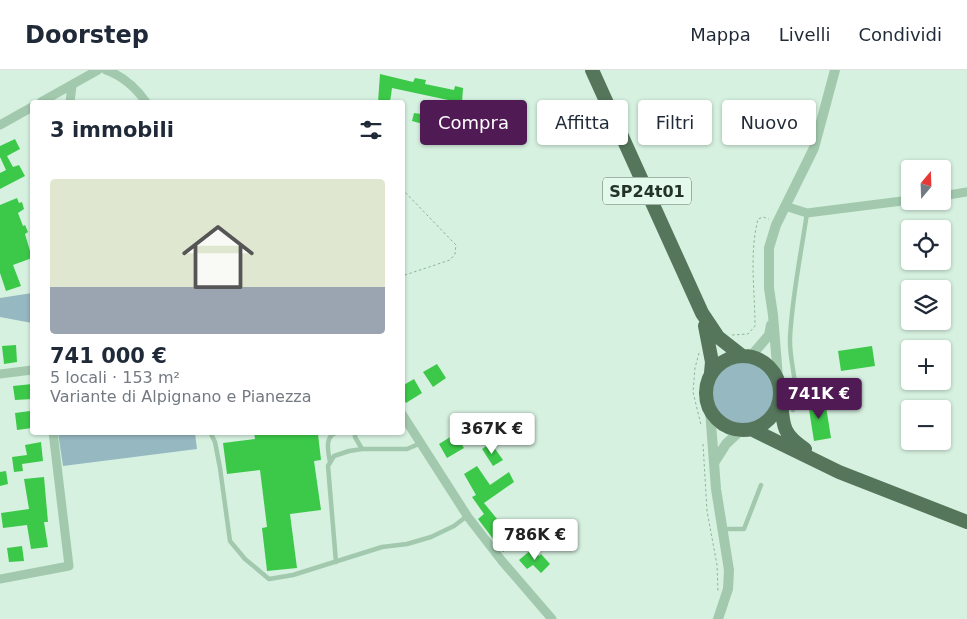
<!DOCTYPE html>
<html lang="it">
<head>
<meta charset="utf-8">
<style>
	body { margin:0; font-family:"DejaVu Sans",sans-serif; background:#f6f6f7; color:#1f2937; height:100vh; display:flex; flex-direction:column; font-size:19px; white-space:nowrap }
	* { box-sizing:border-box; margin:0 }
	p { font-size:16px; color:#747a83 }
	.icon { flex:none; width:28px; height:28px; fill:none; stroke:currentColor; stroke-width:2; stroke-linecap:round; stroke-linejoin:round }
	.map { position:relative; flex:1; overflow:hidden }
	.side { position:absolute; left:30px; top:30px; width:375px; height:335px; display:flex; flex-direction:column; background:#fff; border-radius:5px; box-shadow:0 1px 4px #0004 }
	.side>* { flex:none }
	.hud { position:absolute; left:420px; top:30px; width:471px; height:45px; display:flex; gap:10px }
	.needle { width:32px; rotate:19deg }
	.fabs { position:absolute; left:901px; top:90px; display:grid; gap:10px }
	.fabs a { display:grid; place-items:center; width:50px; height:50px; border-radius:5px; background:#fff; box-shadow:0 1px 4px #0004; font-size:25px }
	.price { position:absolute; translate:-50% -42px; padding:0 11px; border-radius:5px; background:#fff; color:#222; font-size:16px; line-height:32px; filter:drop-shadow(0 1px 2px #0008) }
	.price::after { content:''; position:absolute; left:50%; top:30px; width:15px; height:11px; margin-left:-8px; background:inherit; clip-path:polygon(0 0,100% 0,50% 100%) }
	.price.current { background:#501a55; color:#fff }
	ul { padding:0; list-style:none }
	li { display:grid; align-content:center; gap:10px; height:265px; padding:0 20px }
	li+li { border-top:1px solid #e0e1e3 }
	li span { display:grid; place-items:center; height:155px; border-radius:5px; color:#555 }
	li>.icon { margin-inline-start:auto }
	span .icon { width:90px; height:90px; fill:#fffc; stroke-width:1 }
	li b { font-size:21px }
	h2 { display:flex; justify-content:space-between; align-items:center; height:60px; padding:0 20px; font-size:21px }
	.tag { padding:0 18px; border-radius:5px; background:#fff; box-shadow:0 1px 4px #0004; font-size:18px; line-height:45px }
	.tag.current { background:#501a55; color:#fff }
	header { display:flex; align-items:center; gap:30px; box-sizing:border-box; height:70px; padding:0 25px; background:#fff; border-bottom:1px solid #e0e1e3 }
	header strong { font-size:24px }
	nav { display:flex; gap:28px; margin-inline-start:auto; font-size:18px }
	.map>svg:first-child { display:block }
	.green { fill:#96b8c0 }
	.building { fill:#3cc94a }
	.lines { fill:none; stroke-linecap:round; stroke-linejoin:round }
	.path { stroke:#8cb498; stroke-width:1; stroke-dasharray:2.5 2.5; stroke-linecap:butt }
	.service { stroke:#a2c9ae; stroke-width:4.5 }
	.minor { stroke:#a2c9ae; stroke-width:9 }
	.tertiary { stroke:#a2c9ae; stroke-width:10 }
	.primary { stroke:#55765b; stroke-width:14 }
	.labels { text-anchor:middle; stroke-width:4; stroke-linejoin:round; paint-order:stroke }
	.shield { fill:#e2f9eb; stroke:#5d6e62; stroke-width:1 }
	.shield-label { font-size:16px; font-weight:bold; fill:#243327 }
</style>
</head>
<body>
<header>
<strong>Doorstep</strong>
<nav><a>Mappa</a><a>Livelli</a><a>Condividi</a></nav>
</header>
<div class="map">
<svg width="967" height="549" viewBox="0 0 967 549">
	<rect width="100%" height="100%" fill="#d6f1e0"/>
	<!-- green -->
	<path class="green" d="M32,223V253L0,247V228Z
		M711 322a33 33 0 1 1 66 0a33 33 0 1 1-66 0Z
		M58,363H195L197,379L63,396Z"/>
	<!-- building -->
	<path class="building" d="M380,4L413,12L415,8L426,10L425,14L454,20L455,16L463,18L462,33L392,18L390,32H378Z
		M414,43L436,46L434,57L412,51Z
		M15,69L20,79L7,86L13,97L19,95L25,106L0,119V103L6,100L0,87V76Z
		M17,128L19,133L22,132L24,139L18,143L23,156L25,155L28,162L25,164L32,188L13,195L21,216L6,221L0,203V135Z
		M16,275L17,292L4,294L2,276Z
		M872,276L875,296L841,301L838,281Z
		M437,294L446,308L433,317L423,302Z
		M414,309L422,323L406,333L402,327V316Z
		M32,314V329L15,330L13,316Z
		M825,330L831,368L814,371L808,333Z
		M30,341L31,345H32V358L17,360L15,343Z
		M254,362H314V365L318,364L321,390L314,391L321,440L290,444L297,498L267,501L262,458L267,457L260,400L227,404L223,373L255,369Z
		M455,364L464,378L447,388L439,374Z
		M41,372L43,391L22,394L23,401L14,402L12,387L27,385L25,375Z
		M491,373L503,390L493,396L482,379Z
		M477,396L490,415L509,402L514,412L484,433L516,472L503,482L478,449L484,444L472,427L476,425L464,404Z
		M6,401L8,414L0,416V402Z
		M44,407L48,452H44L48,477L31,479L27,455L3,458L1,443L29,439L24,409Z
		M22,476L24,491L9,492L7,478Z
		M532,479L539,486L541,484L550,494L541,503L533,495L527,499L519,490Z"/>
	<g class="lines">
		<!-- path -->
		<path class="path" d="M402,119L456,175L455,184L450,190L402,206
			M732,265L748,264L755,256C755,221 749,184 758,149L763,147L769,149
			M699,283L695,298L693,322L701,355
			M703,374L707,441L717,495L718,521"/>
		<!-- service -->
		<path class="service" d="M793,340C800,314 789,294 790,268C792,226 801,184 807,143
			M210,362L215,372L220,398L230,471L245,489L269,509L293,505L382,477L407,474L431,467L454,456L467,446
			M355,362V367L362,379H407L421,373
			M330,392C328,381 324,365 338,362
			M724,459H744L761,415
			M336,492L328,396L334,386L349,381L362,379"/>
		<!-- minor -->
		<path class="minor" d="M106,0C123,6 136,18 146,32
			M41,32L98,0
			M70,32L72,16
			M0,55L32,37
			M942,126L967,122
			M785,136L807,143L910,130
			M0,304L32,300
			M402,344L468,447L502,491L552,549
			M0,509L69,496L53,362"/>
		<!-- tertiary -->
		<path class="tertiary" d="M751,286L769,265L771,255
			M778,308L773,245L769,218V178L776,155L814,78L835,0
			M710,340L716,419L729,500L728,519L718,549
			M714,393L726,374L741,360"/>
		<!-- primary -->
		<path class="primary" d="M592,0L702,243L718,267L741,285
			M705,256L712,292L711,303
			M706 323a37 37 0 1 1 74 0a37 37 0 1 1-74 0Z
			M781,330C783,355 782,364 805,379
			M751,359L839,402L967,452"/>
	</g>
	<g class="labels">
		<!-- shield labels -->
		<rect class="shield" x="603" y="107.5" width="88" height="27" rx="4"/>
		<g class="shield-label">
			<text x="647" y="127">SP24t01</text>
		</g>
	</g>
</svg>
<div class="fabs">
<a><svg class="needle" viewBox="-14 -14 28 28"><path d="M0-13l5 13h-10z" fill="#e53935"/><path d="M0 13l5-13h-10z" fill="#747a83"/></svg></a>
<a><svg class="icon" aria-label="locate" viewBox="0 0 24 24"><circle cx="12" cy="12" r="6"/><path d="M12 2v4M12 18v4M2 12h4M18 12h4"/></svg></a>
<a><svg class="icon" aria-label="layers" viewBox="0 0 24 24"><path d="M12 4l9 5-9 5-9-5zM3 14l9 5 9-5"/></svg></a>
<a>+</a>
<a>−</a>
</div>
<b class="price current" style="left:819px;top:350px">741K €</b>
<b class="price" style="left:492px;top:385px">367K €</b>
<b class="price" style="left:535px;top:491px">786K €</b>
<div class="hud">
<a class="tag current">Compra</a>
<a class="tag">Affitta</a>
<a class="tag">Filtri</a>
<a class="tag">Nuovo</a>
</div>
<section class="side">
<h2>3 immobili<svg class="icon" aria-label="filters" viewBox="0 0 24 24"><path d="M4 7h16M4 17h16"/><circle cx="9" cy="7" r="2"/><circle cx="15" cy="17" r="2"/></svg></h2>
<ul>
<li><span style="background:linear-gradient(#dfe7d0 70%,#9aa5b1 0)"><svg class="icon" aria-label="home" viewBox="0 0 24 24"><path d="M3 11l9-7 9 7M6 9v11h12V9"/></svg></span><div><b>741 000 €</b><p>5 locali · 153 m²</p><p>Variante di Alpignano e Pianezza</p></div></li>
</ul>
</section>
</div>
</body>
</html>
